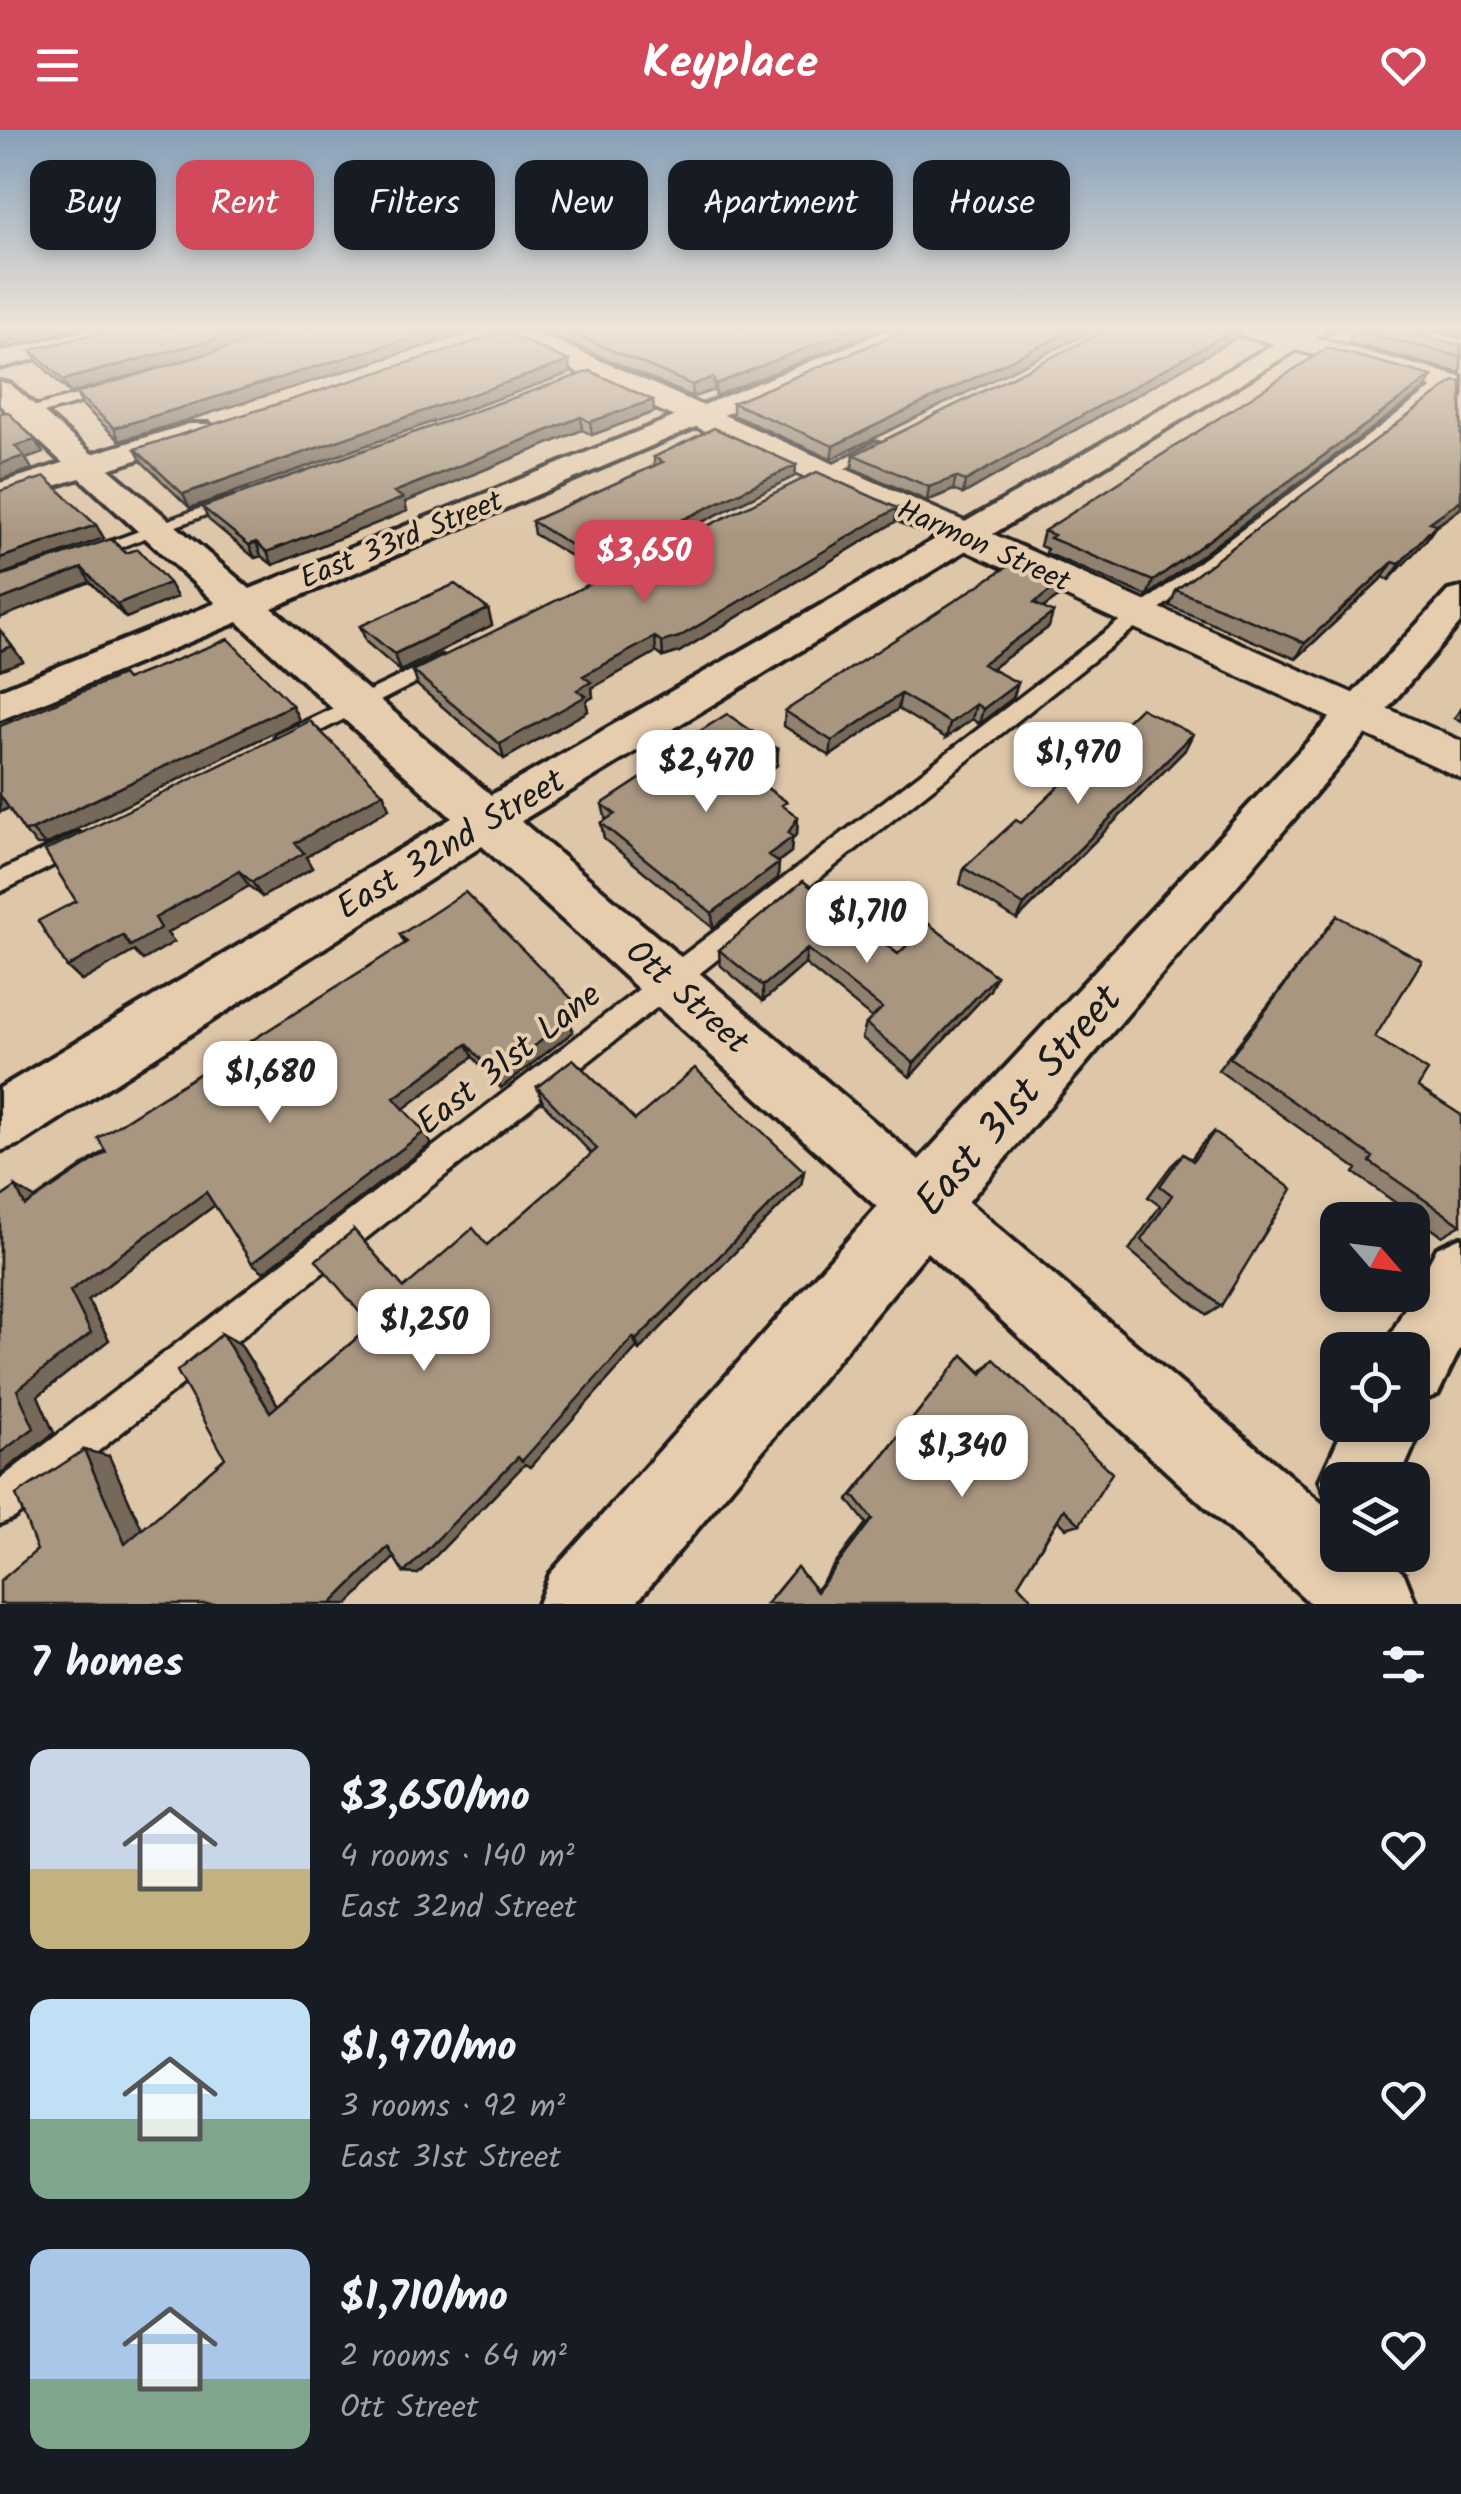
<!DOCTYPE html>
<html lang="en">
<head>
<meta charset="utf-8">
<style>
	body { margin:0; font-family:Kalam,sans-serif; background:#242831; color:#f1f3f6; height:100vh; display:flex; flex-direction:column; font-size:38px; white-space:nowrap }
	* { box-sizing:border-box; margin:0 }
	p { font-size:32px; color:#9ea1a6 }
	.icon { flex:none; width:55px; height:55px; fill:none; stroke:currentColor; stroke-width:2; stroke-linecap:round; stroke-linejoin:round }
	.map { position:relative; height:1474px; overflow:hidden }
	.drawer { display:flex; flex-direction:column; background:#171b24; flex:1 }
	.drawer>* { flex:none }
	.top-card { position:absolute; left:30px; top:30px; width:1402px; height:90px; display:flex; gap:20px }
	.needle { width:65px; rotate:118deg }
	.controls { position:absolute; left:1320px; top:1072px; display:grid; gap:20px }
	.controls a { display:grid; place-items:center; width:110px; height:110px; border-radius:20px; background:#171b24; box-shadow:0 5px 15px #0003; font-size:50px }
	.price { position:absolute; translate:-50% -85px; padding:0 22px; border-radius:20px; background:#fff; color:#222; font-size:32px; line-height:65px; filter:drop-shadow(0 2px 5px #0008) }
	.price::after { content:''; position:absolute; left:50%; top:60px; width:30px; height:22px; margin-left:-15px; background:inherit; clip-path:polygon(0 0,100% 0,50% 100%) }
	.price.current { background:#d1495b; color:#fff }
	ul { padding:0; list-style:none }
	li { display:flex; align-items:center; gap:30px; height:250px; padding:0 30px }
	li span { display:grid; place-items:center; flex:none; width:280px; height:200px; border-radius:20px; color:#555 }
	li>.icon { margin-inline-start:auto }
	span .icon { width:120px; height:120px; fill:#fffc; stroke-width:1 }
	li b { font-size:42px }
	h2 { display:flex; justify-content:space-between; align-items:center; height:120px; padding:0 30px; font-size:42px }
	.tag { padding:0 35px; border-radius:20px; background:#171b24; box-shadow:0 5px 15px #0003; font-size:35px; line-height:90px }
	.tag.current { background:#d1495b; color:#fff }
	header { display:flex; justify-content:space-between; align-items:center; height:130px; padding:0 30px; background:#d1495b; color:#fff; font-size:45px; font-weight:700 }
	.map>svg:first-child { display:block }
	.lines { fill:none; stroke-linecap:round; stroke-linejoin:round }
	.service-casing { stroke:#1c1c1c; stroke-width:7 }
	.minor-casing { stroke:#1c1c1c; stroke-width:8 }
	.tertiary-casing { stroke:#1c1c1c; stroke-width:7 }
	.secondary-casing { stroke:#1c1c1c; stroke-width:7 }
	.service { fill:#e6cdae; fill-rule:evenodd }
	.minor { fill:#e6cdae; fill-rule:evenodd }
	.tertiary { fill:#e6cdae; fill-rule:evenodd }
	.secondary { fill:#e6cdae; fill-rule:evenodd }
	.wall { fill:#90816f; stroke:#1c1c1c; stroke-width:2.5 }
	.shaded-wall { fill:#76695a; stroke:#1c1c1c; stroke-width:2.5 }
	.building { fill:#a89681; stroke:#1c1c1c; stroke-width:2.5 }
	.labels { text-anchor:middle; stroke-width:8; stroke-linejoin:round; paint-order:stroke }
	.far-street-label { font-size:30px; fill:#1c1c1c; stroke:#e6cdae }
	.street-label { font-size:35px; fill:#1c1c1c; stroke:#e6cdae }
	.near-street-label { font-size:42px; fill:#1c1c1c; stroke:#e6cdae }
</style>
</head>
<body>
<header><svg class="icon" aria-label="menu" viewBox="0 0 24 24"><path d="M4 6h16M4 12h16M4 18h16"/></svg>Keyplace<svg class="icon" aria-label="heart" viewBox="0 0 24 24"><path d="M12 20l-8-8c-3-5 5-10 8-4 3-6 11-1 8 4z"/></svg></header>
<div class="map">
<svg width="1461" height="1474" viewBox="0 0 1461 1474">
	<rect width="100%" height="100%" fill="#dec6a8"/>
	<filter id="ink" filterUnits="userSpaceOnUse"><feTurbulence type="fractalNoise" baseFrequency=".01" numOctaves="2"/><feDisplacementMap in="SourceGraphic" scale="20" xChannelSelector="R" yChannelSelector="G"/><feConvolveMatrix kernelMatrix="1 2 1 2 8 2 1 2 1" color-interpolation-filters="sRGB"/></filter>
	<g filter="url(#ink)">
		<g class="lines">
			<!-- service casing -->
			<g class="service-casing">
				<path id="service" d="M1443,250L1455,253L1128,503L14,1388L0,1394V1349L1114,495Z
					M109,256L116,260L114,263L0,295V286Z
					M876,312L889,315L816,354L802,351Z
					M231,367L245,370L92,428L77,424Z
					M442,526L452,532L449,536L293,615H277L274,610L277,605Z
					M79,703L91,712L88,718L0,762V741Z"/>
			</g>
			<!-- minor casing -->
			<g class="minor-casing">
				<path id="minor" d="M92,199H133L130,204L0,238V222Z
					M891,199H925L272,478L491,665L1300,199H1330L521,691L919,1030L1448,461L1461,458V492L968,1072L1338,1387V1425H1382L1404,1444L1416,1474H1311L927,1122L635,1474H538L550,1444L877,1077L482,716L22,1013L0,1021V958L452,688L238,492L0,590V560L216,473L80,348L0,373V353L63,333L0,275V252L10,254L92,324L189,294H209L214,300L209,306L109,339L250,459Z
					M1461,1107V1217L1438,1264L1414,1274L1423,1295L1399,1350H1338V1381L1331,1378L1320,1350L1345,1295H1412V1220H1383L1437,1118Z"/>
			</g>
			<!-- tertiary casing -->
			<g class="tertiary-casing">
				<path id="tertiary" d="M1237,199H1282L1461,247V265L1241,205Z"/>
			</g>
			<!-- secondary casing -->
			<g class="secondary-casing">
				<path id="secondary" d="M492,199H529L1461,611V648L496,205Z"/>
			</g>
			<!-- service -->
			<use href="#service" class="service"/>
			<!-- minor -->
			<use href="#minor" class="minor"/>
			<!-- tertiary -->
			<use href="#tertiary" class="tertiary"/>
			<!-- secondary -->
			<use href="#secondary" class="secondary"/>
		</g>
		<!-- wall -->
		<path class="wall" d="M114,199H480L120,311L82,275L76,263L176,233L70,263L38,232L31,220Z
			M538,199H881L716,266L714,260L693,267Z
			M909,199H1096L831,329L733,285V273Z
			M1109,199H1241L1238,207L963,364L953,360L927,371L852,338L854,325Z
			M1424,199H1461V208Z
			M1355,200L1461,215V243L1349,213Z
			M590,241L654,282L592,305L582,300L405,372L407,381L273,435L261,426L255,428L209,390L202,377Z
			M570,243L190,378L142,332L135,319Z
			M1461,252V378L1435,397L1426,410L1389,450L1383,447L1296,529L1170,476L1176,460Z
			M1425,259L1147,466L1046,423L1047,419L1040,416L1044,401Z
			M654,327L796,335L795,346L599,443L534,404L532,391L654,336Z
			M895,392L679,522L663,527L656,522L592,558L593,567L586,571L588,581L504,629L418,556L413,541Z
			M126,423L169,453L177,467L126,488L90,452L0,446Z
			M1058,467L1043,478L1049,497L991,539L1018,553L1013,568L979,594L972,589L946,608L898,579L830,626L784,596L785,581Z
			M488,479L492,495L400,541L366,512L360,496Z
			M126,550L292,575L299,590L45,715H37L24,701L9,678L0,682V596Z
			M1461,579V591L1454,588Z
			M686,610L778,619L777,635L756,650L786,679L798,687L797,703L792,710L791,722L778,732V748L713,798L604,709L601,693L606,691L602,674L687,618Z
			M1185,620L1017,790L960,754L964,738L1021,693Z
			M383,663L389,679L306,727L312,738L262,767L249,756L167,803L174,812L143,830L134,821L82,851L67,837Z
			M803,751L898,824L996,846L990,860L910,947L862,908L866,894L872,888L805,834L763,871L720,835L719,820Z
			M1337,786L1375,907L1418,957L1461,1095L1442,1106L1354,1043L1357,1039L1218,940Z
			M400,805L577,883L569,889L573,902L501,958L473,927L403,979L424,1002L431,1014L264,1142L252,1133L215,1075L88,1170L109,1210L38,1266L54,1303L0,1344V1068L16,1057L34,1069L405,814Z
			M537,957L635,990L804,1041L801,1055L639,1220L637,1217L530,1337L525,1334L418,1444L404,1443L394,1427L348,1474H0L37,1420L109,1326L142,1400L225,1328L222,1204L240,1214L278,1275L371,1196L354,1100L404,1158L487,1115L592,1024L543,973Z
			M1214,1002L1221,1176L1207,1185L1129,1120L1160,1076L1148,1067L1171,1036L1183,1024L1191,1029L1201,1015Z
			M963,1225L981,1242L994,1229L1080,1394L1066,1398L1058,1390L1018,1454L1036,1474H766L797,1437L816,1460L866,1393L848,1370Z"/>
		<!-- shaded-wall -->
		<path class="shaded-wall" d="M6,199H8L14,210L0,218V202Z
			M23,199H77L18,214L12,202Z
			M252,199H298L70,263L63,250Z
			M440,199H480L120,311L114,298Z
			M853,199H881L716,266V254Z
			M1075,199H1096L831,329L833,316Z
			M1236,199H1241L1238,207L963,364L965,351Z
			M569,231L570,243L190,378L183,364Z
			M1432,246L1425,259L1147,466L1153,451Z
			M713,247L714,260L693,267L692,255Z
			M653,270L654,282L592,305L590,292Z
			M581,287L582,300L405,372L407,381L273,435L267,422L394,362Z
			M35,310L43,323L26,329L32,339L0,350V334L15,316Z
			M796,335L795,346L599,443L597,431Z
			M956,347L953,360L927,371L929,357Z
			M1461,370V378L1435,397L1426,410L1389,450L1430,392Z
			M897,378L895,392L679,522L663,527L662,512Z
			M96,395L104,408L0,445V428Z
			M256,412L261,426L255,428L249,415Z
			M1393,432L1383,447L1296,529L1305,513Z
			M82,438L90,452L0,488V470Z
			M1062,452L1058,467L1029,488L1034,473Z
			M169,453L177,467L126,488L117,474Z
			M488,479L492,495L400,541L394,524Z
			M1053,483L1049,497L978,548L982,534Z
			M655,507L656,522L592,558L593,567L586,571L588,581L504,629L500,614L577,560L583,546Z
			M12,516L23,531L0,540V521Z
			M1018,553L1013,568L979,594L983,579Z
			M901,564L898,579L830,626L832,611Z
			M976,574L972,589L946,608L950,593Z
			M292,575L299,590L45,715L32,700Z
			M1193,604L1185,620L1017,790L1024,775Z
			M778,619L777,635L744,658V642Z
			M383,663L389,679L306,727L312,738L262,767L252,752L295,713Z
			M0,665L11,677L0,682Z
			M798,687L797,703L792,710L791,722L767,740L768,725L788,703Z
			M779,733L778,748L713,798L712,783Z
			M239,741L249,756L167,803L174,812L143,830L134,821L82,851L67,837Z
			M807,819L805,834L763,871V856Z
			M996,846L990,860L910,947L914,933Z
			M573,870L577,883L569,889L573,902L501,958L496,946L561,880Z
			M467,914L473,927L402,980L394,968Z
			M424,1002L431,1014L264,1142L252,1133Z
			M804,1041L801,1055L639,1220L636,1210Z
			M16,1057L34,1068L43,1086L25,1076Z
			M206,1062L219,1072L88,1170L109,1210L38,1266L54,1303L0,1344V1323L17,1260L70,1161Z
			M222,1204L240,1214L287,1290L270,1282Z
			M633,1207L637,1217L530,1337L525,1334L418,1444L404,1443Z
			M84,1320L109,1326L150,1417L125,1414Z
			M388,1417L402,1420L348,1474H331Z"/>
		<!-- building -->
		<path class="building" d="M114,199H252L63,250L31,220Z
			M291,199H440L114,298L76,263Z
			M563,199H853L716,254L713,247L692,255Z
			M909,199H1075L833,316L733,273Z
			M1109,199H1236L965,351L956,347L929,357L854,325Z
			M1356,199H1395L1461,215V227L1355,200Z
			M505,202L569,231L183,364L135,319Z
			M1327,218L1432,246L1153,451L1050,408L1054,405L1044,401Z
			M590,241L653,270L590,292L581,287L394,362L403,368L267,422L256,412L249,415L202,377Z
			M1454,251L1461,252V370L1430,392L1436,394L1399,434L1393,432L1305,513L1176,460Z
			M8,282L35,310L15,316L24,326L0,334V283Z
			M714,298L796,335L597,431L532,391L663,332L654,327Z
			M817,342L897,378L679,507L662,512L655,507L583,546L591,552L577,560L586,566L500,614L413,541Z
			M45,347L96,395L0,428V361Z
			M111,409L126,423L138,419L169,453L117,474L82,438L0,470V446Z
			M1016,431L1062,452L1034,473L1053,483L982,534L1018,553L983,579L976,574L950,593L901,564L832,611L785,581Z
			M455,454L488,479L394,524L360,496Z
			M0,500L12,516L0,521Z
			M228,509L292,575L32,700L24,701L0,665V596L122,545L126,550Z
			M1140,578L1193,604L1024,775L964,738L1016,690L1021,693Z
			M727,584L778,619L744,642L787,672L782,675L798,687L788,703L793,707L768,725L779,733L712,783L601,693L615,684L602,674L692,615L686,610Z
			M310,591L383,663L295,713L304,723L252,752L239,741L155,788L161,798L130,816L123,805L67,837L38,791L76,771L45,721Z
			M803,751L898,824L929,794L996,846L914,933L866,894L882,878L807,819L763,856L719,820Z
			M465,762L573,870L561,880L569,889L496,946L467,914L394,968L424,1002L252,1133L206,1062L70,1161L91,1203L17,1260L34,1298L0,1323V1068L16,1057L25,1076L106,1022L98,1008L407,812L400,805Z
			M1337,786L1422,831L1375,907L1428,941L1418,957L1461,985V1095L1370,1032L1373,1027L1230,928Z
			M573,929L635,990L695,938L804,1041L636,1210L633,1207L522,1331L518,1327L404,1443L388,1417L331,1474H0V1451L37,1420L16,1365L84,1320L125,1414L225,1328L177,1241L222,1204L270,1282L371,1196L316,1130L354,1100L404,1158L473,1098L487,1115L597,1019L537,957Z
			M1214,1002L1292,1059L1221,1176L1141,1110L1172,1065L1160,1056L1183,1024L1193,1031Z
			M963,1225L982,1244L994,1229L1112,1343L1080,1394L1064,1379L1018,1454L1036,1474H767L797,1437L817,1462L872,1389L853,1365Z"/>
	</g>
	<!-- sky -->
	<linearGradient id="sky" x2="0" y2="1"><stop stop-color="#85a0b8"/><stop offset="0.49" stop-color="#f0e5d8"/><stop offset="1" stop-color="#f0e5d8" stop-opacity="0"/></linearGradient>
	<rect width="1461" height="405" fill="url(#sky)"/>
	<g class="labels">
		<!-- far-street labels -->
		<g class="far-street-label">
			<text transform="translate(401 409) rotate(-22)" y="10">East 33rd Street</text>
			<text transform="translate(984 415) rotate(24)" y="10">Harmon Street</text>
		</g>
		<!-- street labels -->
		<g class="street-label">
			<text transform="translate(450 713) rotate(-31)" y="12">East 32nd Street</text>
			<text transform="translate(688 866) rotate(42)" y="12">Ott Street</text>
			<text transform="translate(508 928) rotate(-38)" y="12">East 31st Lane</text>
		</g>
		<!-- near-street labels -->
		<g class="near-street-label">
			<text transform="translate(1017 969) rotate(-49)" y="15">East 31st Street</text>
		</g>
	</g>
</svg>
<div class="controls">
<a><svg class="needle" viewBox="-14 -14 28 28"><path d="M0-13l5 13h-10z" fill="#e53935"/><path d="M0 13l5-13h-10z" fill="#9ea1a6"/></svg></a>
<a><svg class="icon" aria-label="locate" viewBox="0 0 24 24"><circle cx="12" cy="12" r="6"/><path d="M12 2v4M12 18v4M2 12h4M18 12h4"/></svg></a>
<a><svg class="icon" aria-label="layers" viewBox="0 0 24 24"><path d="M12 4l9 5-9 5-9-5zM3 14l9 5 9-5"/></svg></a>
</div>
<b class="price current" style="left:644px;top:475px">$3,650</b>
<b class="price" style="left:1078px;top:677px">$1,970</b>
<b class="price" style="left:706px;top:685px">$2,470</b>
<b class="price" style="left:867px;top:836px">$1,710</b>
<b class="price" style="left:270px;top:996px">$1,680</b>
<b class="price" style="left:424px;top:1244px">$1,250</b>
<b class="price" style="left:962px;top:1370px">$1,340</b>
<div class="top-card">
<a class="tag">Buy</a>
<a class="tag current">Rent</a>
<a class="tag">Filters</a>
<a class="tag">New</a>
<a class="tag">Apartment</a>
<a class="tag">House</a>
</div>
</div>
<section class="drawer">
<h2>7 homes<svg class="icon" aria-label="filters" viewBox="0 0 24 24"><path d="M4 7h16M4 17h16"/><circle cx="9" cy="7" r="2"/><circle cx="15" cy="17" r="2"/></svg></h2>
<ul>
<li><span style="background:linear-gradient(#c9d6e8 60%,#c2b280 0)"><svg class="icon" aria-label="home" viewBox="0 0 24 24"><path d="M3 11l9-7 9 7M6 9v11h12V9"/></svg></span><div><b>$3,650/mo</b><p>4 rooms · 140 m²</p><p>East 32nd Street</p></div><svg class="icon" aria-label="heart" viewBox="0 0 24 24"><path d="M12 20l-8-8c-3-5 5-10 8-4 3-6 11-1 8 4z"/></svg></li>
<li><span style="background:linear-gradient(#bfe0f5 60%,#7fa58c 0)"><svg class="icon" aria-label="home" viewBox="0 0 24 24"><path d="M3 11l9-7 9 7M6 9v11h12V9"/></svg></span><div><b>$1,970/mo</b><p>3 rooms · 92 m²</p><p>East 31st Street</p></div><svg class="icon" aria-label="heart" viewBox="0 0 24 24"><path d="M12 20l-8-8c-3-5 5-10 8-4 3-6 11-1 8 4z"/></svg></li>
<li><span style="background:linear-gradient(#a9c7e8 65%,#7fa58c 0)"><svg class="icon" aria-label="home" viewBox="0 0 24 24"><path d="M3 11l9-7 9 7M6 9v11h12V9"/></svg></span><div><b>$1,710/mo</b><p>2 rooms · 64 m²</p><p>Ott Street</p></div><svg class="icon" aria-label="heart" viewBox="0 0 24 24"><path d="M12 20l-8-8c-3-5 5-10 8-4 3-6 11-1 8 4z"/></svg></li>
</ul>
</section>
</body>
</html>
